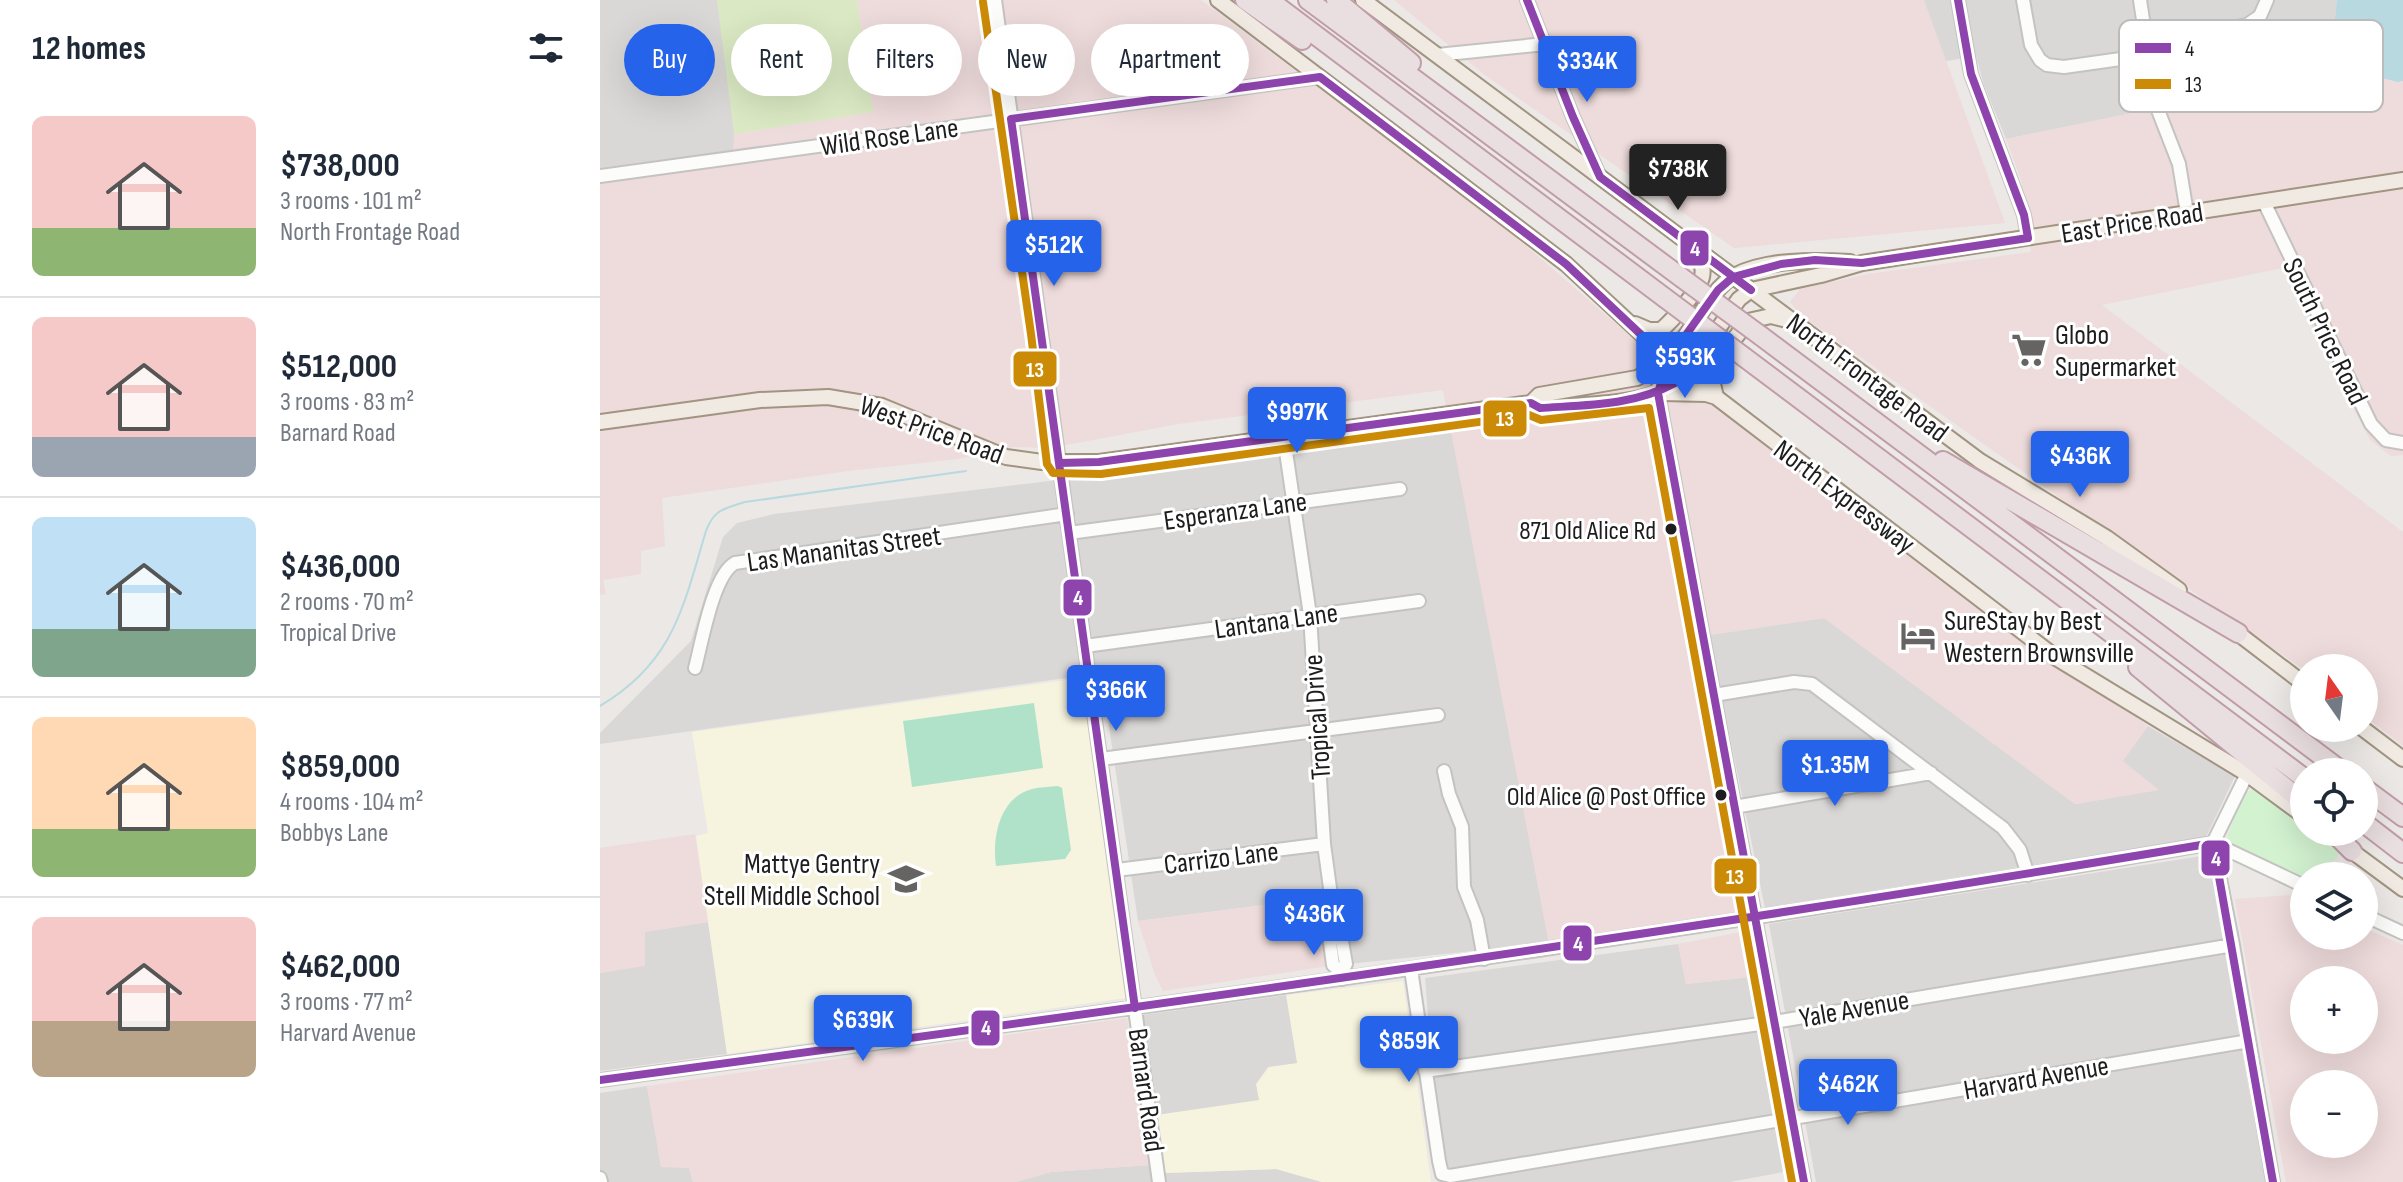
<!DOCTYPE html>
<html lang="en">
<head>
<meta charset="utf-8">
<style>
	body { margin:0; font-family:"Sofia Sans Condensed",sans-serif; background:#f6f6f7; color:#1f2937; height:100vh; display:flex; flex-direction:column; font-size:30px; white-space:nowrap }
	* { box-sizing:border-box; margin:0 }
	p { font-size:26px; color:#747a83 }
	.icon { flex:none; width:44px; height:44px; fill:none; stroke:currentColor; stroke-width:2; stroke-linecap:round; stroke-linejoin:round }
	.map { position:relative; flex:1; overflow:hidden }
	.details { display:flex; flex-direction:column; background:#fff; width:600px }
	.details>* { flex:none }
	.hud { position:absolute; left:24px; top:24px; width:760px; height:72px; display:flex; gap:16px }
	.needle { width:52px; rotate:346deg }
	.controls { position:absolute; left:1690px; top:654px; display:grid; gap:16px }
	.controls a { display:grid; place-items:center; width:88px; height:88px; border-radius:50%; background:#fff; box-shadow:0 8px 32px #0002; font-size:40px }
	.price { position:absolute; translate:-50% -68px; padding:0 18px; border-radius:8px; background:#2563eb; color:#fff; font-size:26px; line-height:52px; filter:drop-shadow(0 2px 4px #0008) }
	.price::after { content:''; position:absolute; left:50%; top:48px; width:24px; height:18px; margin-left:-12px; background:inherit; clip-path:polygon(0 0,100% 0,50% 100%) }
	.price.selected { background:#222; color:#fff }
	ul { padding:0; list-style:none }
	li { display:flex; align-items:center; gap:24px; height:200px; padding:0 32px }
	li+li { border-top:2px solid #e0e1e3 }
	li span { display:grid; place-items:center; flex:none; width:224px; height:160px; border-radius:12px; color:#555 }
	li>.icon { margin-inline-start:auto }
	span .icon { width:96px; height:96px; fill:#fffc; stroke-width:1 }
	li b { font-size:34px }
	h2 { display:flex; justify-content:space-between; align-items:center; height:96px; padding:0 32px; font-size:34px }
	.tag { padding:0 28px; border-radius:36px; background:#fff; box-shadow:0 8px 32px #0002; font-size:28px; line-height:72px }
	.tag.selected { background:#2563eb; color:#fff }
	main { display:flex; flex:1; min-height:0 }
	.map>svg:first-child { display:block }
	.residential { fill:#dad8d7 }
	.commercial { fill:#eedbdb; fill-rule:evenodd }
	.education { fill:#f6f4df }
	.religious { fill:#d9d8d7 }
	.grass { fill:#dae9c3 }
	.park { fill:#d2f2d0 }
	.pitch { fill:#b0e2ca }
	.water { fill:#b8d9df }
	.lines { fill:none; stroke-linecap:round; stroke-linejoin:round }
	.stream { stroke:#b8d9df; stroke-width:2 }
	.minor-casing { stroke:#c4c3c1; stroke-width:16 }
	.major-casing { stroke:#a19481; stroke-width:18 }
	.highway-casing { stroke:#c19ca9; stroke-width:22 }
	.minor { stroke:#fcfcfb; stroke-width:12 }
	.major { stroke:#f0eae3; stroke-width:14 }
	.highway { stroke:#e9dee0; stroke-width:18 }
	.highway-bridge-casing { stroke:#c19ca9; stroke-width:22; stroke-linecap:butt }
	.highway-bridge { stroke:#e9dee0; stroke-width:18 }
	.bus-1-casing { stroke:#fff; stroke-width:14 }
	.bus-2-casing { stroke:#fff; stroke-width:14 }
	.bus-1 { stroke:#8e44ad; stroke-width:8 }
	.bus-2 { stroke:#cb8b06; stroke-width:8 }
	.bus-dot { fill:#1d1d1d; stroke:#fff; stroke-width:3 }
	.labels { text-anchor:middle; stroke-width:6; stroke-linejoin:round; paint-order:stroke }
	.bus-label { font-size:26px; fill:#1d1d1d; stroke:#fff; text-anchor:end }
	.street-label { font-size:28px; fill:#1d1d1d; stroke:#fff }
	.poi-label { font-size:28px; fill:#1d1d1d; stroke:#fff; text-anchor:start }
	.key { fill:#fff; stroke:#bbb; stroke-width:2 }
	.key-label { font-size:22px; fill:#1d1d1d }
	.line-badge { stroke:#fff; stroke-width:3 }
	.badge-label { font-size:22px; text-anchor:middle; font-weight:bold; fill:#fff }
</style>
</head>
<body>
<main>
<section class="details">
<h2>12 homes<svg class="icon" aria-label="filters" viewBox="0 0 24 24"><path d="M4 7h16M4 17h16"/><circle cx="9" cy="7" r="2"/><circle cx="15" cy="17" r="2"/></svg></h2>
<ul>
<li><span style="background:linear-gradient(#f6c9c9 70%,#8fb573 0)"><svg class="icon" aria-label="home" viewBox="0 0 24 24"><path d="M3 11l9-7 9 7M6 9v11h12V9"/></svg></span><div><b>$738,000</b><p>3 rooms · 101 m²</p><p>North Frontage Road</p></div></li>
<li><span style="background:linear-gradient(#f6c9c9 75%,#9aa5b1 0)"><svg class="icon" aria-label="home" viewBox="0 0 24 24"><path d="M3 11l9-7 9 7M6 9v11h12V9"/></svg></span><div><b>$512,000</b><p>3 rooms · 83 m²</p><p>Barnard Road</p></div></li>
<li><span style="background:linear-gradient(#bfe0f5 70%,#7fa58c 0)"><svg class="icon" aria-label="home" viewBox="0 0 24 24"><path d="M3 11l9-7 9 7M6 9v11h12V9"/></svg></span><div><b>$436,000</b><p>2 rooms · 70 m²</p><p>Tropical Drive</p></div></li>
<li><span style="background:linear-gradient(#ffd9b3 70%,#8fb573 0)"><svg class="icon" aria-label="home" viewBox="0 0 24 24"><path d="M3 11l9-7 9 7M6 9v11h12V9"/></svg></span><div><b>$859,000</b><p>4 rooms · 104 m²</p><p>Bobbys Lane</p></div></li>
<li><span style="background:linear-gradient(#f6c9c9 65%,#b9a48a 0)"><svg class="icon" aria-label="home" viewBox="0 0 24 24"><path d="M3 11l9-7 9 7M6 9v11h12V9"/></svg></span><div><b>$462,000</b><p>3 rooms · 77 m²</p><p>Harvard Avenue</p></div></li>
</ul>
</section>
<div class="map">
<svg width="1803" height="1182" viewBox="0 0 1803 1182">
	<rect width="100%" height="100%" fill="#ebe8e5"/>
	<!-- residential -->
	<path class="residential" d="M0,0H119L137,134L133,150L0,168Z
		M1296,0H1737L1734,26L1740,48L1692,80L1406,139L1384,85L1376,56L1312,67Z
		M852,433L949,943L729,966L720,898L538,921L501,673L0,744V733L91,641L123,537L137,523L174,514Z
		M1224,618L1475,804L1558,790L1522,761L1548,726L1635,776L1606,837L1165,908L1109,635Z
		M1608,855L1665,1182H1216L1169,924Z
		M108,922L127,1054L0,1071V973L44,965V932Z
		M1078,944L1086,984L1159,976L1194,1170L1130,1182H841L825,978Z
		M47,1086L61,1166L89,1168L93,1182H0V1093Z
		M550,1165L564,1173L676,1169L722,1182H415L451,1172Z"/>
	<!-- commercial -->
	<path class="commercial" d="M257,0H601L903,226L1108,403L1548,726L1523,761L1559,790L1475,804L1224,618L1097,637L1147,913L949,943L843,390L578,424L450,448L412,447L358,459L248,471L62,498L65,546L41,551V574L3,580L6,594L0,595V181L133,162L134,134L272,112Z
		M794,0H1324L1405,223L1134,248L885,75Z
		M1740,48L1765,74L1798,82L1803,81V455L1791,456L1770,440L1683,268L1502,305L1803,532V746L1764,716V668L1704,670L1201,315L1190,302L1200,289L1269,274L1431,252L1421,180L1406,139L1692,80Z
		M95,834L108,922L45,932V966L0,973V848Z
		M1690,895L1704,901V936H1764V928L1803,945V1182H1686L1635,899ZM1704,980H1764V1040H1704ZM1704,1084H1764V1144H1704Z
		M721,898L729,966L563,991L555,975L538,921Z
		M1152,930L1159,976L1086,984L1078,944Z
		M527,1018L550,1165L451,1172L415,1182H93L89,1168L61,1167L47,1086Z"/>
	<!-- education -->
	<path class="education" d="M481,678L526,998L127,1054L96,836L108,833L92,732Z
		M803,981L831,1182H722L676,1169L564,1173L556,1115L658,1100L656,1084L669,1067L697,1063L686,995Z"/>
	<!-- religious -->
	<path class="religious" d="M686,995L697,1063L668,1067L656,1084L659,1100L556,1115L543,1015Z"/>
	<!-- grass -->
	<path class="grass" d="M117,0H257L273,112L134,134Z"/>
	<!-- park -->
	<path class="park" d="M1652,790L1661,791L1704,824V832H1715L1741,852L1722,876H1704V879L1625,844L1643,794Z"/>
	<!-- pitch -->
	<path class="pitch" d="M434,703L443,768L312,787L303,721Z
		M458,786L462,788L471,850L465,859L396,866C392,838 399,798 432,789C440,787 449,787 458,786Z"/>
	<!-- water -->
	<path class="water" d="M1737,0H1803V81L1798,82L1765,74L1740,48L1734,26Z"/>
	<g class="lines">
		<!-- stream -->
		<path class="stream" d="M0,706C74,662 83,607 106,531C114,509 124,509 145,502L366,471"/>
		<!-- minor casing -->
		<g class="minor-casing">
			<path id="minor" d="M395,0L559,1182
				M927,0L973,117L1000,177
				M1358,0L1371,74L1424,215L1428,238
				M1423,0L1431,45L1440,60L1447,65L1464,67L1549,55
				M1540,0L1556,105L1579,164L1587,213
				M1547,43L1647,25L1660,16L1667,0
				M837,55L945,44
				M0,176L720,77
				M1664,202L1771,424L1786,440L1803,443
				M1058,393L1204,1182
				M684,438L710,615L724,844L736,932L742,941L746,964L741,972L742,979
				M469,533L800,489
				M485,646L819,601
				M95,668C102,642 113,575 135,563L467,514
				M1114,695L1194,682L1212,684L1403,828L1420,850L1428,875
				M501,759L838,715
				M844,771L849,794L862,827L864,887L877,920L884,959
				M1647,774L1613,843L1633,945L1673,1182
				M1134,807L1331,773
				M1613,843L1704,886
				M517,870L724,844
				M1764,915L1803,933
				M736,932L730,943L733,965L741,972
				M811,969L839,1161L842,1174L850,1176L1649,1041
				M825,1071L1174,1022L1633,945
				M0,1080C539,1008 1077,935 1613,843
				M0,1178L1,1182"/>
		</g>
		<!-- major casing -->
		<g class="major-casing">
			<path id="major" d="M618,0L966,264L1106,394L1116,397L1458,659L1647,774L1704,816
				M763,0L1380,461L1507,538L1579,590
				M1035,324L1049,330H1061C1072,321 1099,290 1102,277C1104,267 1101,259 1097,250
				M1058,393C1062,367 1076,349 1091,328C1103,311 1115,287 1134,276C1165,259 1215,260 1250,262
				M1062,393L1106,394
				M1116,397L1111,375L1116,363L1148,321L1171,316L1187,320
				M931,403L939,395L1037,378L1068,360
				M0,422L160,400L228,397L282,406L406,457L442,462H499L931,403L940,408C979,404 1043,407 1075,383C1092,370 1124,319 1139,299L1151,290L1221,275L1262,263L1803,180
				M1631,628L1704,684
				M1762,728L1803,759
				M1745,846L1803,889"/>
		</g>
		<!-- highway casing -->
		<g class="highway-casing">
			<path id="highway" d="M645,0L702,40
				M669,0L1065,298
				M708,0L1082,278
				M736,0L811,63
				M1161,336L1743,772
				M1144,357L1704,778
				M1343,461L1638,633
				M1538,667L1704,803
				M1764,788L1803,817
				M1764,823L1803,853
				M1733,832L1752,851"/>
		</g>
		<!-- minor -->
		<use href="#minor" class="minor"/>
		<!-- major -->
		<use href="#major" class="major"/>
		<!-- highway -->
		<use href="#highway" class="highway"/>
		<!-- highway-bridge casing -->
		<g class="highway-bridge-casing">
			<path id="highway-bridge" d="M1082,278L1161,336
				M1065,298L1144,357"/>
		</g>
		<!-- highway-bridge -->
		<use href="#highway-bridge" class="highway-bridge"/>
		<!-- bus-1 casing -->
		<g class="bus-1-casing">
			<path id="bus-1" d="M927,0L973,117L1000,177L1151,290
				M459,463L499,462L931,403L940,408C986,405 1033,406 1075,383
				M535,1008L411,119L720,77L966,264L1068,360
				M0,1080C539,1008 1077,933 1613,843L1673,1182
				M1204,1182L1058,393L1068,360L1118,290L1133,277L1181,264L1215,260L1262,263L1428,238L1424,215L1371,74L1358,0"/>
		</g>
		<!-- bus-2 casing -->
		<g class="bus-2-casing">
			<path id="bus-2" d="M383,2L431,334L447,464L453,473L501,474L929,415L941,420L1049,408L1192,1182"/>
		</g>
		<!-- bus-1 -->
		<use href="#bus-1" class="bus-1"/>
		<!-- bus-2 -->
		<use href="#bus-2" class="bus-2"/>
	</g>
	<!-- icons -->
	<defs>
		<g id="supermarket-bare" transform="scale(2.76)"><path d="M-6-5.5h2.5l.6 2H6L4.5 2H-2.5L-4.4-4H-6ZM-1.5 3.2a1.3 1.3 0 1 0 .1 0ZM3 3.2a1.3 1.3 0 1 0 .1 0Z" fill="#656463" stroke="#fff" stroke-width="2.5" paint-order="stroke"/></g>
		<g id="hotel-bare" transform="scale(2.76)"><path d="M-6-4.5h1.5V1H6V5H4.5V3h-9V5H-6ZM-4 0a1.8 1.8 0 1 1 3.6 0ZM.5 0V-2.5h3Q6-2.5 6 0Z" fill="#656463" stroke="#fff" stroke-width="2.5" paint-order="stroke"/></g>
		<g id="school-bare" transform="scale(2.76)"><path d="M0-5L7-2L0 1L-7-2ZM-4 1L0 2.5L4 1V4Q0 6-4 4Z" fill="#656463" stroke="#fff" stroke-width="2.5" paint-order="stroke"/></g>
	</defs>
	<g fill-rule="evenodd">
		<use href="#supermarket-bare" x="1429" y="350"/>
		<use href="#hotel-bare" x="1318" y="636"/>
		<use href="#school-bare" x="306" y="879"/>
	</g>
	<!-- markers -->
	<g class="bus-dot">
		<circle cx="1071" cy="529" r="7"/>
		<circle cx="1121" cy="795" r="7"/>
	</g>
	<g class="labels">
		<!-- bus labels -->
		<g class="bus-label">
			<text x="1056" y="539">871 Old Alice Rd</text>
			<text x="1106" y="805">Old Alice @ Post Office</text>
		</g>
		<!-- street labels -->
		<g class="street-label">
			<text transform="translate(289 136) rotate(-8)" y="10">Wild Rose Lane</text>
			<text transform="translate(1532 222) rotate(-9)" y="10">East Price Road</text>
			<text transform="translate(1726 331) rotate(64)" y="10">South Price Road</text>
			<text transform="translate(1268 377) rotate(37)" y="10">North Frontage Road</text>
			<text transform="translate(332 429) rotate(20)" y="10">West Price Road</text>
			<text transform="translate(1245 496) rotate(37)" y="10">North Expressway</text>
			<text transform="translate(635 510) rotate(-8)" y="10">Esperanza Lane</text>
			<text transform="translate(244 548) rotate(-8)" y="10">Las Mananitas Street</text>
			<text transform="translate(676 620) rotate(-8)" y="10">Lantana Lane</text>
			<text transform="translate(716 717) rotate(-94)" y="10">Tropical Drive</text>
			<text transform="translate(621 857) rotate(-7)" y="10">Carrizo Lane</text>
			<text transform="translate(1254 1008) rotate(-10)" y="10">Yale Avenue</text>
			<text transform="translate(1436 1077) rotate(-10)" y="10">Harvard Avenue</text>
			<text transform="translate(547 1090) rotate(82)" y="10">Barnard Road</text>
		</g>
		<!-- poi labels -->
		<g class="poi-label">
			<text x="1455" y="344">Globo<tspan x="1455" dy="32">Supermarket</tspan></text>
			<text x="1344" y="630">SureStay by Best<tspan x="1344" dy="32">Western Brownsville</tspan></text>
			<text x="280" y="873" text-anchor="end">Mattye Gentry<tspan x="280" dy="32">Stell Middle School</tspan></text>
		</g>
	</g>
	<!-- legend -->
	<rect x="1519" y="20" width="264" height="92" rx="12" class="key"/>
	<rect x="1535" y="43" width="36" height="10" fill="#8e44ad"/>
	<rect x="1535" y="79" width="36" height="10" fill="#cb8b06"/>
	<g class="key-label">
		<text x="1585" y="56">4</text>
		<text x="1585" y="92">13</text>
	</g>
	<g class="line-badge">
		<rect x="1079" y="229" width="31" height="38" rx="8" fill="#8e44ad"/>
		<rect x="412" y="350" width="46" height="38" rx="8" fill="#cb8b06"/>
		<rect x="882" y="399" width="46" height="39" rx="8" fill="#cb8b06"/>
		<rect x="462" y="578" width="31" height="39" rx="8" fill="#8e44ad"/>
		<rect x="1600" y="839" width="31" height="38" rx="8" fill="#8e44ad"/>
		<rect x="1113" y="857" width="45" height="38" rx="8" fill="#cb8b06"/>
		<rect x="962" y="924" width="31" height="38" rx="8" fill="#8e44ad"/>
		<rect x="370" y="1009" width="31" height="38" rx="8" fill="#8e44ad"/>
	</g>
	<g class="badge-label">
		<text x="1095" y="256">4</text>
		<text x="435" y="377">13</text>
		<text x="905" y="426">13</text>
		<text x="478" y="605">4</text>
		<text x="1616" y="866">4</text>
		<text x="1135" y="884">13</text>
		<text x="978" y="951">4</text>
		<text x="386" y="1035">4</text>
	</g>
</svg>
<div class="controls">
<a><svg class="needle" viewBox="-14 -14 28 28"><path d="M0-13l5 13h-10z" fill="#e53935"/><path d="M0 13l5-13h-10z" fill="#747a83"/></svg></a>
<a><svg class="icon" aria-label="locate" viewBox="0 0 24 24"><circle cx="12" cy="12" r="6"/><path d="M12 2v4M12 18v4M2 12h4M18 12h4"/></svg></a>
<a><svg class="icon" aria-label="layers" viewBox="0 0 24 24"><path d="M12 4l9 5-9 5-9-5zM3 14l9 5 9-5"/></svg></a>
<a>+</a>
<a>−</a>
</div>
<b class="price" style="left:987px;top:104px">$334K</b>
<b class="price selected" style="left:1078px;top:212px">$738K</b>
<b class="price" style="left:454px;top:288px">$512K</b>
<b class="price" style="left:1085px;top:400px">$593K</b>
<b class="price" style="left:697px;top:455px">$997K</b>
<b class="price" style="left:1480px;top:499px">$436K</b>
<b class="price" style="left:516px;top:733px">$366K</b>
<b class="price" style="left:1235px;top:808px">$1.35M</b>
<b class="price" style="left:714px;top:957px">$436K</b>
<b class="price" style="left:263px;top:1063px">$639K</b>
<b class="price" style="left:809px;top:1084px">$859K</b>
<b class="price" style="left:1248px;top:1127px">$462K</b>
<div class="hud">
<a class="tag selected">Buy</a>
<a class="tag">Rent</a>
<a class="tag">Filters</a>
<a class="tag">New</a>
<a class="tag">Apartment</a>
</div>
</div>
</main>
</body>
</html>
